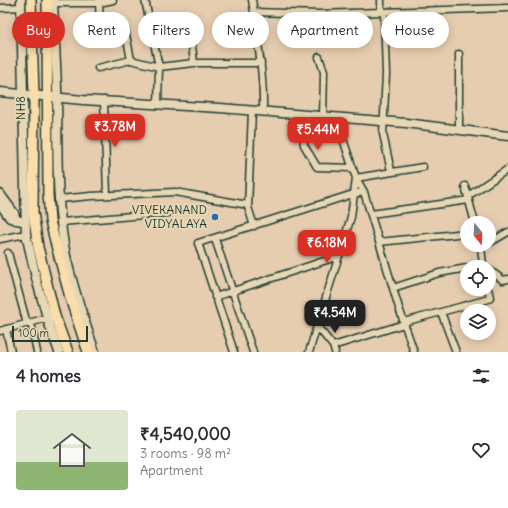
<!DOCTYPE html>
<html lang="en">
<head>
<meta charset="utf-8">
<style>
	body { margin:0; font-family:Delius,sans-serif; background:#f7f7f7; color:#2b2b33; height:100vh; display:flex; flex-direction:column; font-size:15px; white-space:nowrap }
	* { box-sizing:border-box; margin:0 }
	p { font-size:13px; color:#7c7c81 }
	.icon { flex:none; width:22px; height:22px; fill:none; stroke:currentColor; stroke-width:2; stroke-linecap:round; stroke-linejoin:round }
	.map { position:relative; height:352px; overflow:hidden }
	.details { display:flex; flex-direction:column; background:#fff; flex:1 }
	.details>* { flex:none }
	.banner { position:absolute; left:12px; top:12px; width:484px; height:36px; display:flex; gap:8px }
	.needle { width:26px; rotate:162deg }
	.controls { position:absolute; left:460px; top:216px; display:grid; gap:8px }
	.controls a { display:grid; place-items:center; width:36px; height:36px; border-radius:50%; background:#fff; box-shadow:0 2px 10px #0003; font-size:20px }
	.scale { position:absolute; left:12px; bottom:10px; width:76px; box-sizing:border-box; padding-left:4px; border:2px solid #1f3d34; border-top:0; font-size:11px; line-height:14px; white-space:nowrap; color:#1f3d34; -webkit-text-stroke:3px #e8d7b4; paint-order:stroke }
	.price { position:absolute; translate:-50% -34px; padding:0 9px; border-radius:8px; background:#d93025; color:#fff; font-size:13px; line-height:26px; filter:drop-shadow(0 1px 2px #0008) }
	.price::after { content:''; position:absolute; left:50%; top:24px; width:12px; height:9px; margin-left:-6px; background:inherit; clip-path:polygon(0 0,100% 0,50% 100%) }
	.price.on { background:#222; color:#fff }
	ul { padding:0; list-style:none }
	li { display:flex; align-items:center; gap:12px; height:100px; padding:0 16px }
	li span { display:grid; place-items:center; flex:none; width:112px; height:80px; border-radius:4px; color:#555 }
	li>.icon { margin-inline-start:auto }
	span .icon { width:48px; height:48px; fill:#fffc; stroke-width:1 }
	li b { font-size:17px }
	h2 { display:flex; justify-content:space-between; align-items:center; height:48px; padding:0 16px; font-size:17px }
	.tag { padding:0 14px; border-radius:18px; background:#fff; box-shadow:0 2px 10px #0003; font-size:14px; line-height:36px }
	.tag.on { background:#d93025; color:#fff }
	.map>svg:first-child { display:block }
	.lines { fill:none; stroke-linecap:round; stroke-linejoin:round }
	.street-casing { stroke:#1f3d34; stroke-width:9 }
	.secondary-casing { stroke:#1f3d34; stroke-width:11 }
	.primary-casing { stroke:#1f3d34; stroke-width:12 }
	.street { stroke:#e8d7b4; stroke-width:6 }
	.secondary { stroke:#e8d7b4; stroke-width:8 }
	.primary { stroke:#faddab; stroke-width:9 }
	.poi-dot { fill:#1f6fb2; stroke:#e8d7b4; stroke-width:1.5 }
	.labels { text-anchor:middle; stroke-width:4; stroke-linejoin:round; paint-order:stroke }
	.street-label { font-size:12px; fill:#1f3d34; stroke:#e8d7b4 }
	.poi-label { font-size:12px; fill:#1f3d34; stroke:#e8d7b4; text-anchor:end }
</style>
</head>
<body>
<div class="map">
<svg width="508" height="352" viewBox="0 0 508 352">
	<rect width="100%" height="100%" fill="#e6cdb0"/>
	<filter id="ink" filterUnits="userSpaceOnUse"><feTurbulence type="fractalNoise" baseFrequency=".025" numOctaves="2"/><feDisplacementMap in="SourceGraphic" scale="8" xChannelSelector="R" yChannelSelector="G"/><feConvolveMatrix kernelMatrix="1 2 1 2 8 2 1 2 1" color-interpolation-filters="sRGB"/></filter>
	<g filter="url(#ink)">
		<g class="lines">
			<!-- street casing -->
			<g class="street-casing">
				<path id="street" d="M99,0L100,32
					M145,0L159,67L194,63H261
					M252,0L254,12L319,14L508,8
					M381,0V12
					M53,3H99L113,0
					M0,8L21,7
					M254,12C258,45 264,78 263,112
					M384,12L386,74L383,134L391,171
					M189,20L194,63
					M319,57L324,72L323,117
					M131,60L159,67L158,104
					M98,68L131,60L125,29
					M104,100L107,195
					M252,111L248,207L254,226
					M300,115L304,145L317,167L353,168
					M336,118L356,178L364,192L399,308L414,352
					M459,130V54
					M465,186L475,223
					M468,196L508,169
					M59,199L91,196L175,192L248,205
					M371,214L469,200
					M61,222L168,213
					M0,239L26,234
					M215,239L253,352
					M379,242L467,233
					M489,243L508,232
					M8,253L27,324
					M474,267L483,265L481,247L485,245
					M489,270L503,280L508,279
					M393,288L439,273L467,268
					M215,297L339,256
					M441,312L456,352
					M31,323L37,352
					M317,326L333,346L335,352
					M6,329L11,352
					M0,331L47,318
					M333,346L401,325L404,322L489,299L490,297L488,289
					M234,352L198,243L353,194L364,192
					M309,352L351,217L356,178L423,167"/>
			</g>
			<!-- secondary casing -->
			<g class="secondary-casing">
				<path id="secondary" d="M21,0L26,234L37,282L49,324L59,352
					M53,0C54,30 56,59 57,88C58,144 55,200 66,256C73,288 84,320 95,352
					M0,92L83,100L220,108L406,123L508,136
					M0,194L14,213L16,220
					M0,204L10,218L25,222"/>
			</g>
			<!-- primary casing -->
			<g class="primary-casing">
				<path id="primary" d="M31,0L34,95L33,212L38,247L55,316L68,352
					M47,0L48,194L50,221L57,249L71,301L88,352"/>
			</g>
			<!-- street -->
			<use href="#street" class="street"/>
			<!-- secondary -->
			<use href="#secondary" class="secondary"/>
			<!-- primary -->
			<use href="#primary" class="primary"/>
		</g>
	</g>
	<!-- markers -->
	<circle class="poi-dot" cx="215" cy="217" r="4"/>
	<g class="labels">
		<!-- street labels -->
		<g class="street-label">
			<text transform="translate(21 108) rotate(-90)" y="4">NH8</text>
		</g>
		<!-- poi labels -->
		<g class="poi-label">
			<text x="207" y="214">VIVEKANAND<tspan x="207" dy="14">VIDYALAYA</tspan></text>
		</g>
	</g>
</svg>
<div class="controls">
<a><svg class="needle" viewBox="-14 -14 28 28"><path d="M0-13l5 13h-10z" fill="#e53935"/><path d="M0 13l5-13h-10z" fill="#7c7c81"/></svg></a>
<a><svg class="icon" aria-label="locate" viewBox="0 0 24 24"><circle cx="12" cy="12" r="6"/><path d="M12 2v4M12 18v4M2 12h4M18 12h4"/></svg></a>
<a><svg class="icon" aria-label="layers" viewBox="0 0 24 24"><path d="M12 4l9 5-9 5-9-5zM3 14l9 5 9-5"/></svg></a>
</div>
<div class="scale">100 m</div>
<b class="price" style="left:115px;top:148px">₹3.78M</b>
<b class="price" style="left:318px;top:151px">₹5.44M</b>
<b class="price" style="left:327px;top:264px">₹6.18M</b>
<b class="price on" style="left:335px;top:334px">₹4.54M</b>
<div class="banner">
<a class="tag on">Buy</a>
<a class="tag">Rent</a>
<a class="tag">Filters</a>
<a class="tag">New</a>
<a class="tag">Apartment</a>
<a class="tag">House</a>
</div>
</div>
<section class="details">
<h2>4 homes<svg class="icon" aria-label="filters" viewBox="0 0 24 24"><path d="M4 7h16M4 17h16"/><circle cx="9" cy="7" r="2"/><circle cx="15" cy="17" r="2"/></svg></h2>
<ul>
<li><span style="background:linear-gradient(#dfe7d0 65%,#8fb573 0)"><svg class="icon" aria-label="home" viewBox="0 0 24 24"><path d="M3 11l9-7 9 7M6 9v11h12V9"/></svg></span><div><b>₹4,540,000</b><p>3 rooms · 98 m²</p><p>Apartment</p></div><svg class="icon" aria-label="heart" viewBox="0 0 24 24"><path d="M12 20l-8-8c-3-5 5-10 8-4 3-6 11-1 8 4z"/></svg></li>
</ul>
</section>
</body>
</html>
